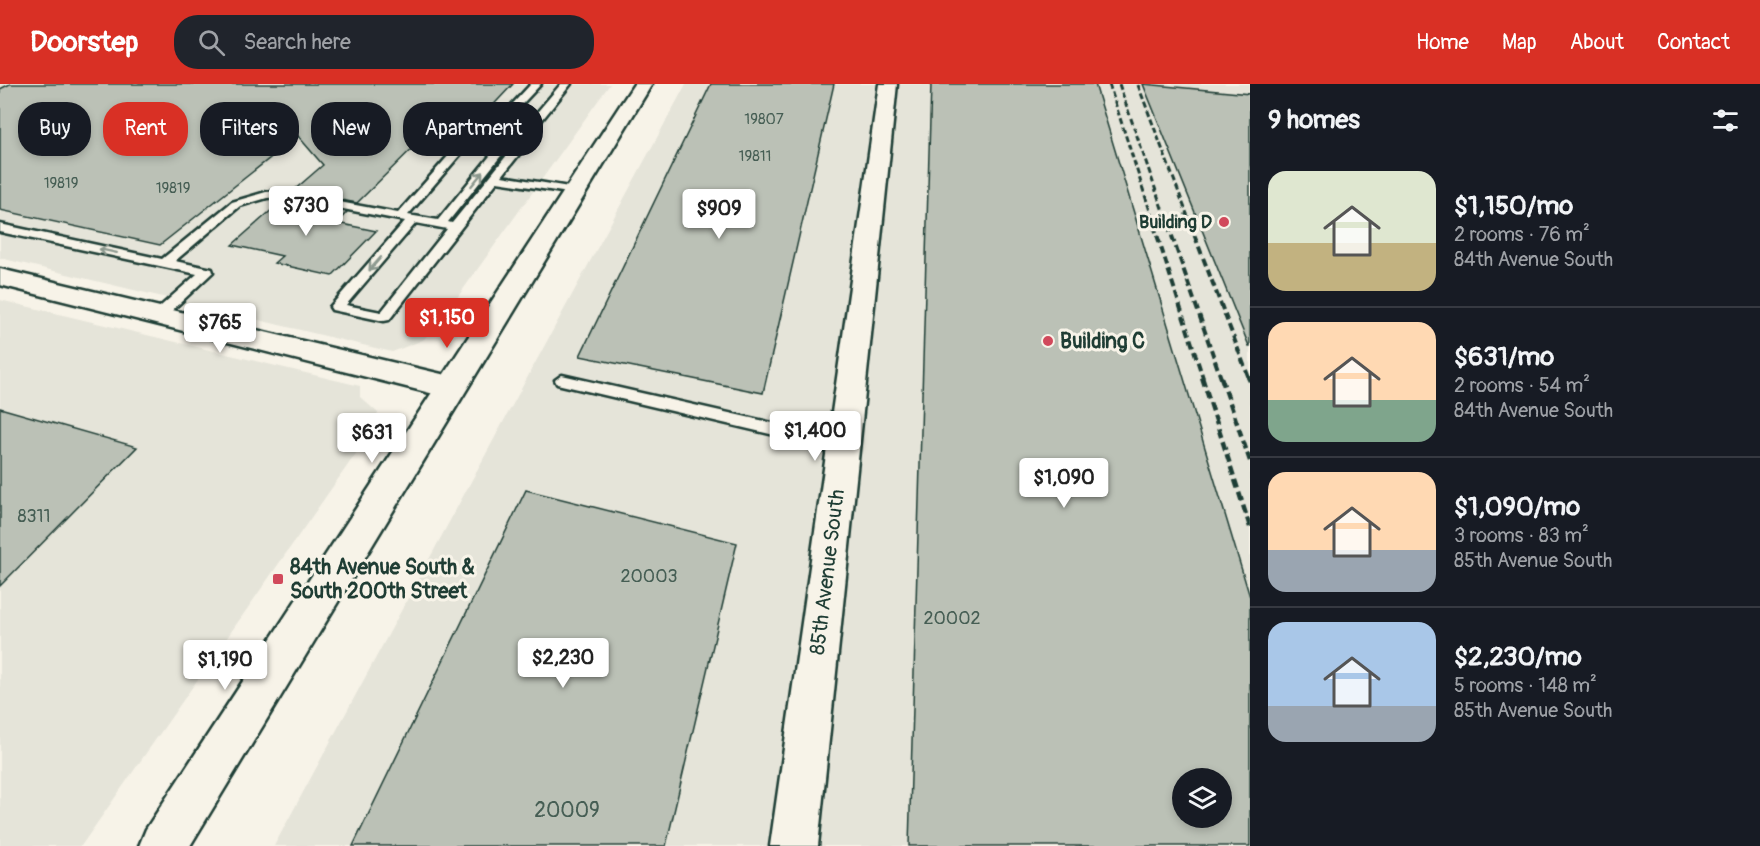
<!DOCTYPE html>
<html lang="en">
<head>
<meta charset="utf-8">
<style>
	body { margin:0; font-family:Pangolin,sans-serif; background:#20242c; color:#f1f3f6; height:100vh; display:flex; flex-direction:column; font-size:22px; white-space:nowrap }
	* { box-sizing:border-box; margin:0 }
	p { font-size:20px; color:#9ea1a6 }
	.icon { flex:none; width:33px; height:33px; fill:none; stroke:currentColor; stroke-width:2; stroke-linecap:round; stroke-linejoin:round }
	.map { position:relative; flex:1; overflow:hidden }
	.drawer { display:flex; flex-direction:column; background:#171b24; width:510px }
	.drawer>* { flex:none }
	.guide { position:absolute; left:18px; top:18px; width:570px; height:54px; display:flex; gap:12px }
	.controls { position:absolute; left:1172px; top:684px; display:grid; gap:12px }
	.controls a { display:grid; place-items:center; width:60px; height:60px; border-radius:50%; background:#171b24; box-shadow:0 3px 9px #0003; font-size:30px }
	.price { position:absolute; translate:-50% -51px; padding:0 14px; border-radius:6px; background:#fff; color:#222; font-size:20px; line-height:39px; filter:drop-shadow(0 2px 3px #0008) }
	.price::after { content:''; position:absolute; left:50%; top:36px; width:18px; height:14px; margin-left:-9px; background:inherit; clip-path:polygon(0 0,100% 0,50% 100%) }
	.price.selected { background:#d93025; color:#fff }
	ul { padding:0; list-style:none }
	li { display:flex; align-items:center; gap:18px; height:150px; padding:0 18px }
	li+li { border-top:2px solid #363941 }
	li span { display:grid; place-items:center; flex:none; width:168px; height:120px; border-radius:18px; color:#555 }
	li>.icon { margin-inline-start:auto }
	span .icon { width:72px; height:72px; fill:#fffc; stroke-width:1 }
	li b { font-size:26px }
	h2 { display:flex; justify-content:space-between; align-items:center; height:72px; padding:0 18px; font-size:26px }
	.tag { padding:0 21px; border-radius:24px; background:#171b24; box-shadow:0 3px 9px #0003; font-size:21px; line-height:54px }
	.tag.selected { background:#d93025; color:#fff }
	header { display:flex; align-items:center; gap:36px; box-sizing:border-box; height:84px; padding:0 30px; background:#d93025; color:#fff }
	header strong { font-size:28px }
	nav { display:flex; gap:33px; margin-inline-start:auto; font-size:21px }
	.search { width:420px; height:54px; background:#20242c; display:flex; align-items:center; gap:15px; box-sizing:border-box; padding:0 21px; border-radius:24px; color:#9ea1a6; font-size:22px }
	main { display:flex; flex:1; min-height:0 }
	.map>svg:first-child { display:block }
	.built { fill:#e5e4d9; fill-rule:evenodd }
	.building { fill:#bbc1b6; stroke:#1f3d34; stroke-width:1.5; fill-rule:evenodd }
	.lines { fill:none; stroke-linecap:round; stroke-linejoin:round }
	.service-casing { stroke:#1f3d34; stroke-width:5 }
	.minor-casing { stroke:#1f3d34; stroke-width:5 }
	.secondary-casing { stroke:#1f3d34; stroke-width:5 }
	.service { fill:#f7f3e8; fill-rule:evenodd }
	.minor { fill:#f7f3e8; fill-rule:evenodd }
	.secondary { fill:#f7f3e8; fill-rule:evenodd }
	.rail-far2 { stroke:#1f3d34; stroke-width:3; stroke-dasharray:6 3; stroke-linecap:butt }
	.rail-far1 { stroke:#1f3d34; stroke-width:4; stroke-dasharray:8 4; stroke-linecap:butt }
	.rail { stroke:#1f3d34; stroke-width:4.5; stroke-dasharray:9 4.5; stroke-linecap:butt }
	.oneway { stroke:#8b988e }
	.poi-dot { fill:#d1495b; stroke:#f7f3e8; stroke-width:2 }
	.labels { text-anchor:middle; stroke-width:6; stroke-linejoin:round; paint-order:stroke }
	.far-number-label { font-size:15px; fill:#465e54 }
	.far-poi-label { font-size:18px; font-weight:bold; fill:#1f3d34; stroke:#f7f3e8; text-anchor:end }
	.number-label { font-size:18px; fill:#465e54 }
	.poi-label { font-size:21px; font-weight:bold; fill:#1f3d34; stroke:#f7f3e8; text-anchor:start }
	.street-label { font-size:21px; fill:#1f3d34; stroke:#f7f3e8 }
	.near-number-label { font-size:21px; fill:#465e54 }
</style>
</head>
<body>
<header>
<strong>Doorstep</strong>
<div class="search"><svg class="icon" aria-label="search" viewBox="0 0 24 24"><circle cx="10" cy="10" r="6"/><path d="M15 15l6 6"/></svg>Search here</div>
<nav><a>Home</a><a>Map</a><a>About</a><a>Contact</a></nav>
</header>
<main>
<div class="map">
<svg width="1250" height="762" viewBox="0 0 1250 762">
	<rect width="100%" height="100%" fill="#f7f3e8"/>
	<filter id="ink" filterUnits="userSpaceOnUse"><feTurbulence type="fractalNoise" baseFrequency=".0167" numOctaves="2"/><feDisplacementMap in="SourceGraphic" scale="12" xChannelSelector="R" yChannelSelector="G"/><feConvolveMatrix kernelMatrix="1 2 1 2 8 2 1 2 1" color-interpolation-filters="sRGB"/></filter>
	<g filter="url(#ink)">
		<!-- built -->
		<path class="built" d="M0,0H610L439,239L423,256L392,268L0,174Z
			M686,0H1250V762H274ZM1182,694H1221V734H1182Z
			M0,216L360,302V313L378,329L371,348L81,762H0Z"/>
		<!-- building -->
		<path class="building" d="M10,0H513L483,32L450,27L357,119L293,107L323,81L298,52L160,161L0,126V5Z
			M711,0H834L763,309L580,272Z
			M931,0H1095L1250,513V762H909ZM1182,694H1221V734H1182Z
			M1143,0L1250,10V262H1249Z
			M283,116L347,128L337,139L376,147L332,192L274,179L282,172L232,161Z
			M0,324L137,363L0,502Z
			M526,406L737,459L666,762H353Z"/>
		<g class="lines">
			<!-- service casing -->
			<g class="service-casing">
				<path id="service" d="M531,0H541L511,32L497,38L529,43L533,33L561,0H571L542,36L536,49L502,92L575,104L581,107L575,110L497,98L389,236L384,237L332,226L330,223L405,137L281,113L267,114L240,122L175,177L212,185L213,188L163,235L158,236L151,232L153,229L197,190L0,148V140L162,175L232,118L266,108L281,107L398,129L479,37L505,28ZM485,42L511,46L438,136L408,131ZM520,48L525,49L452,139L448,138ZM416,139L447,145L381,228L346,221Z
					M562,291L843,355L849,357L851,361L849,365L843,367L557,300L555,296Z"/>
			</g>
			<!-- minor casing -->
			<g class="minor-casing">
				<path id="minor" d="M879,0H897L818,762H770Z
					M0,185L450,292L461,295L465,303L461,311L450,314L0,201Z"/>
			</g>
			<!-- secondary casing -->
			<g class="secondary-casing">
				<path id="secondary" d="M634,0H652L190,762H139L146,745Z"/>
			</g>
			<!-- service -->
			<use href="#service" class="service"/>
			<!-- minor -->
			<use href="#minor" class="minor"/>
			<!-- secondary -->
			<use href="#secondary" class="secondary"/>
			<!-- rail-far2 -->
			<path class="rail-far2" d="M1109,0L1151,130
				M1119,0L1164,130
				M1138,1L1187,130"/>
			<!-- rail-far1 -->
			<path class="rail-far1" d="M1150,129L1203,294
				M1164,129L1221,294
				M1186,129L1249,294"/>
			<!-- rail -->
			<path class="rail" d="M1202,293L1250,443
				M1221,293L1250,377
				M1248,293L1250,297"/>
		</g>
		<!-- one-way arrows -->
		<defs><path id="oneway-shaft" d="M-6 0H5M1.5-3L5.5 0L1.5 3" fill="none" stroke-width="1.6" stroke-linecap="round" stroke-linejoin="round" transform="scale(1.5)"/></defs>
		<g class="oneway">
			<use href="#oneway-shaft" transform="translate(477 95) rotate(-51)"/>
			<use href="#oneway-shaft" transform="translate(108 167) rotate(-168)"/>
			<use href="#oneway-shaft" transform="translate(375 180) rotate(131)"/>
		</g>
	</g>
	<!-- markers -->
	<g class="poi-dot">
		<circle cx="1224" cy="138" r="6"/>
		<circle cx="1048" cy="257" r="6"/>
		<rect x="272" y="489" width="12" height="12" rx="3"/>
	</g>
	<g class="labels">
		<!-- far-number labels -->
		<g class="far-number-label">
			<text x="764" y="40">19807</text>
			<text x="755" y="77">19811</text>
			<text x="61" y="104">19819</text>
			<text x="173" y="109">19819</text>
		</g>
		<!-- far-poi labels -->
		<g class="far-poi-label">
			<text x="1212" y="144">Building D</text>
		</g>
		<!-- number labels -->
		<g class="number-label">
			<text x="34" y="438">8311</text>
			<text x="649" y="498">20003</text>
			<text x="952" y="540">20002</text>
		</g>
		<!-- poi labels -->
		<g class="poi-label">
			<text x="1060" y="264">Building C</text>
			<text x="290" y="490">84th Avenue South &amp;<tspan x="290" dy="24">South 200th Street</tspan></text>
		</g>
		<!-- street labels -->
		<g class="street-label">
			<text transform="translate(827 488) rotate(-83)" y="7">85th Avenue South</text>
		</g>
		<!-- near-number labels -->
		<g class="near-number-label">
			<text x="567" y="733">20009</text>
		</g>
	</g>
</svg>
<div class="controls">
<a><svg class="icon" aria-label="layers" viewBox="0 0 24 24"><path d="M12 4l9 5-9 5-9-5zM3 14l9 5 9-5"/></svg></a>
</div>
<b class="price" style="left:306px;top:153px">$730</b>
<b class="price" style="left:719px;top:156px">$909</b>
<b class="price selected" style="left:447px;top:265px">$1,150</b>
<b class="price" style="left:220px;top:270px">$765</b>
<b class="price" style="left:815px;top:378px">$1,400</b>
<b class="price" style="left:372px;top:380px">$631</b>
<b class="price" style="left:1064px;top:425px">$1,090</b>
<b class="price" style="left:563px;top:605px">$2,230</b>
<b class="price" style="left:225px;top:607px">$1,190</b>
<div class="guide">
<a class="tag">Buy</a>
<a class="tag selected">Rent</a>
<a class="tag">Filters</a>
<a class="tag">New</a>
<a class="tag">Apartment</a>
</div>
</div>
<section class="drawer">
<h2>9 homes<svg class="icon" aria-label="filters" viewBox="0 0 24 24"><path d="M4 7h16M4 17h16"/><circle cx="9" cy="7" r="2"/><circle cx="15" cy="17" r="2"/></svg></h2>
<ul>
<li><span style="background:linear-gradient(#dfe7d0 60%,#c2b280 0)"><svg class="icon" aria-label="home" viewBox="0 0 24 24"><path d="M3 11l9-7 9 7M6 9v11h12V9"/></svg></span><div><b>$1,150/mo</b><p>2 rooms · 76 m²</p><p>84th Avenue South</p></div></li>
<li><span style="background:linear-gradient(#ffd9b3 65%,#7fa58c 0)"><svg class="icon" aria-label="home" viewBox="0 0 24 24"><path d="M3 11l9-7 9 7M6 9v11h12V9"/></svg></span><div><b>$631/mo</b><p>2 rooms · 54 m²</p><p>84th Avenue South</p></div></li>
<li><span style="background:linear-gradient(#ffd9b3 65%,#9aa5b1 0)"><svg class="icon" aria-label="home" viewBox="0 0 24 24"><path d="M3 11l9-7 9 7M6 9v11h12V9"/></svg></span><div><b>$1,090/mo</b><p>3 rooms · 83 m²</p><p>85th Avenue South</p></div></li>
<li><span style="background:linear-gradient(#a9c7e8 70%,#9aa5b1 0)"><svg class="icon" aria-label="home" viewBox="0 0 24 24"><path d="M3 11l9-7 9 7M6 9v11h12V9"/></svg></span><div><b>$2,230/mo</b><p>5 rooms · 148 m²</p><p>85th Avenue South</p></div></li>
</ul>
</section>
</main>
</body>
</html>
